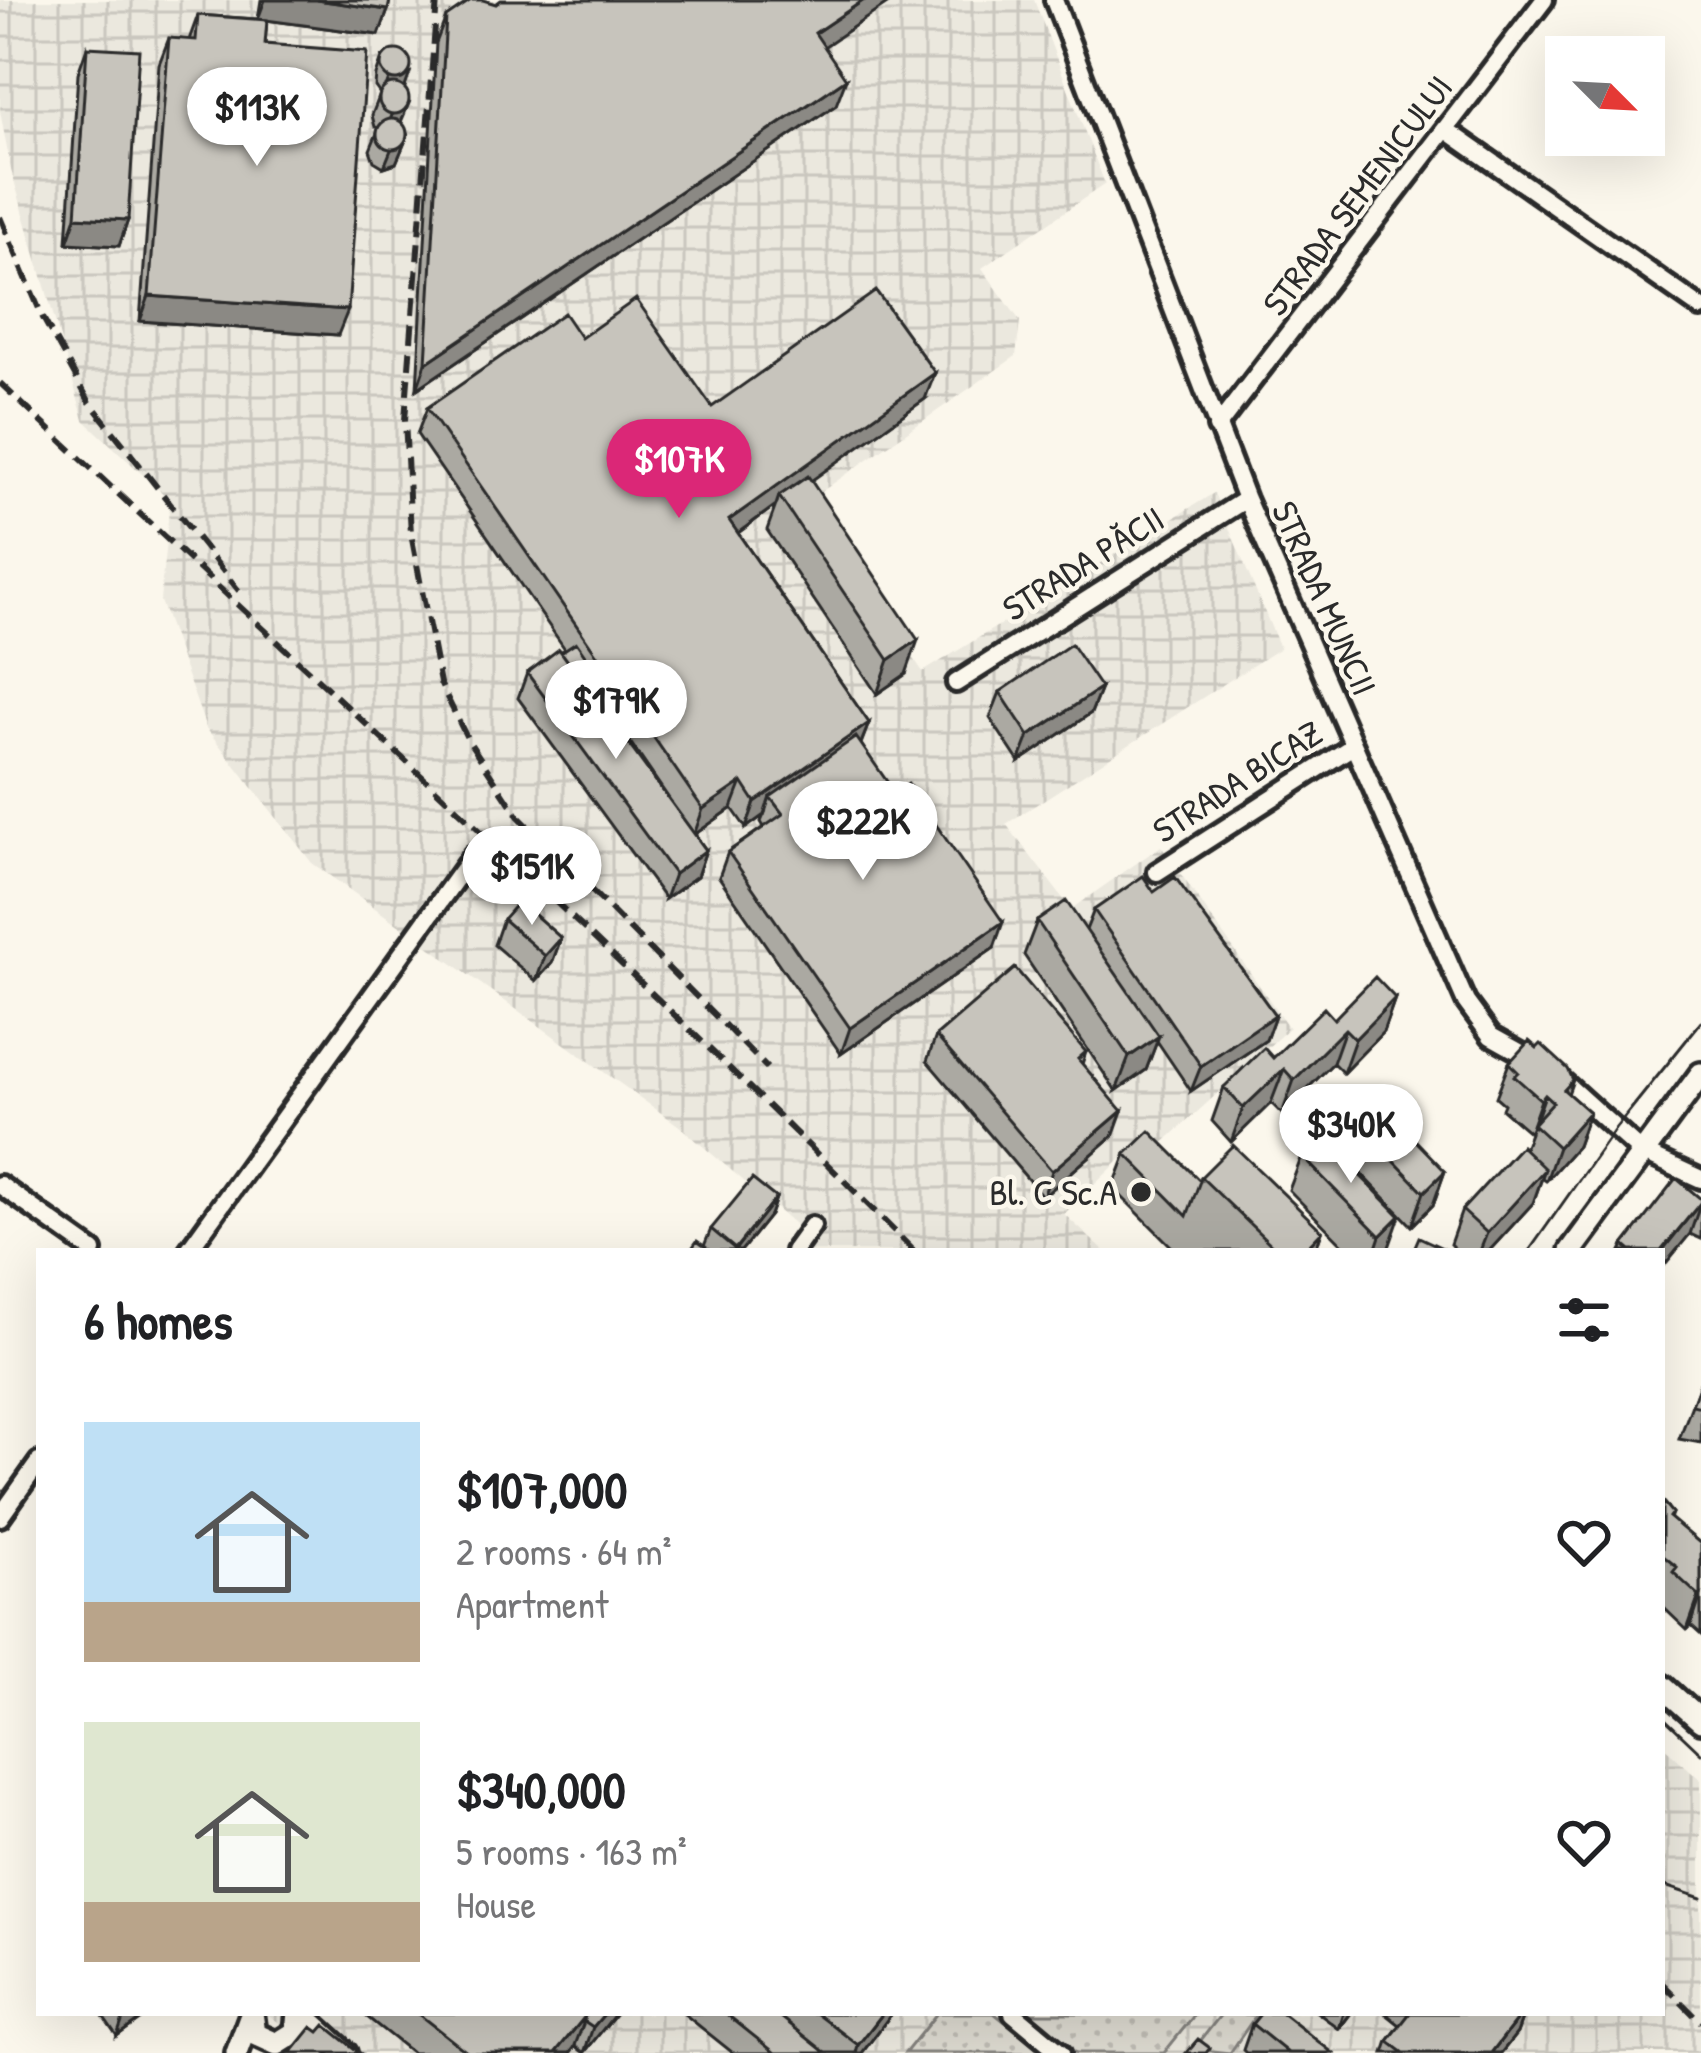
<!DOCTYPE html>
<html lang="en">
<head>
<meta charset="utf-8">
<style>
	body { margin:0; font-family:"Patrick Hand",sans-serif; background:#f2f2f2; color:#202124; height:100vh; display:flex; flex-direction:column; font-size:45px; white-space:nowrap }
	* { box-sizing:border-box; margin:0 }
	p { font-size:39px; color:#757577 }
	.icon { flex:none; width:66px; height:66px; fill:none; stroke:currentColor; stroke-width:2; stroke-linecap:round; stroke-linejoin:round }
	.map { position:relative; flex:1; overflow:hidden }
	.side { position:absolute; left:36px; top:1248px; width:1629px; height:768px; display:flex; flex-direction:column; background:#fff; border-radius:0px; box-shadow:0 12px 48px #0002 }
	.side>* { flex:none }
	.needle { width:78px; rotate:114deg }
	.tools { position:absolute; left:1545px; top:36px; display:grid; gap:24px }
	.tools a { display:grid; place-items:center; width:120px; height:120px; border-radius:0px; background:#fff; box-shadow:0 12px 48px #0002; font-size:60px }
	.price { position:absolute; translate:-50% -102px; padding:0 27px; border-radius:42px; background:#fff; color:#222; font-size:39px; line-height:78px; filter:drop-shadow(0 3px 6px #0008) }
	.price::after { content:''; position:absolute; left:50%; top:72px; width:36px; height:27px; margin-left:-18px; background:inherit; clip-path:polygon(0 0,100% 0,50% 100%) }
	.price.selected { background:#db2777; color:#fff }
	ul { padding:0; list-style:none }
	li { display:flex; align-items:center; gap:36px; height:300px; padding:0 48px }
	li span { display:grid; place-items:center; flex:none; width:336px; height:240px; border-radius:0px; color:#555 }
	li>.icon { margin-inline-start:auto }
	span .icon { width:144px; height:144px; fill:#fffc; stroke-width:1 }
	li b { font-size:51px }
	h2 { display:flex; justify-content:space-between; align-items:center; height:144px; padding:0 48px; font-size:51px }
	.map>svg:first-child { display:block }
	.industrial { fill:url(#industrial-grid) }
	.grass { fill:url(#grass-dots); stroke:#84827e; stroke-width:3 }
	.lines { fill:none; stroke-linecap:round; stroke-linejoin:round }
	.street-casing { stroke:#2b2b2b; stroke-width:26 }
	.secondary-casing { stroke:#2b2b2b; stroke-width:30 }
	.street { stroke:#fbf7ec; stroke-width:16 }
	.secondary { stroke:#fbf7ec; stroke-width:21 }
	.tram { stroke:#2b2b2b; stroke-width:3 }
	.rail { stroke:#2b2b2b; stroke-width:6; stroke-dasharray:18 9; stroke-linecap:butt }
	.wall { fill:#aba9a2; stroke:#2b2b2b; stroke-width:3; fill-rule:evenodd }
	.shaded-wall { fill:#8b8984; stroke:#2b2b2b; stroke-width:3 }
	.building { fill:#c7c4bc; stroke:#2b2b2b; stroke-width:3 }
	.poi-dot { fill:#2b2b2b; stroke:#fbf7ec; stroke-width:4.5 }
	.labels { text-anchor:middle; stroke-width:9; stroke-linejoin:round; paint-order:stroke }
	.street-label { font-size:36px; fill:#2b2b2b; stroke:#fbf7ec }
	.poi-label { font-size:36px; fill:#2b2b2b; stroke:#fbf7ec; text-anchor:end }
</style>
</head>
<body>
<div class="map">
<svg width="1701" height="2053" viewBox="0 0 1701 2053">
	<defs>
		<pattern id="industrial-grid" width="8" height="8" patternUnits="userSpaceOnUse" patternTransform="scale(3)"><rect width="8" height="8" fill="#ebe8de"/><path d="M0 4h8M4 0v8" fill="none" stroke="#cac7bf"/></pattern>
		<pattern id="grass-dots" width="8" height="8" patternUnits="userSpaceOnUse" patternTransform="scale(3)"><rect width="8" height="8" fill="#dddad0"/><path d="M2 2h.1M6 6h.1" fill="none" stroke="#bebbb3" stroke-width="1.8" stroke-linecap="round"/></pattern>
	</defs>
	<rect width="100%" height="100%" fill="#fbf7ec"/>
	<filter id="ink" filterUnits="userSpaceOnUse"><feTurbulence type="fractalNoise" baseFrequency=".00833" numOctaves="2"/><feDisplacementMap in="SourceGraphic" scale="24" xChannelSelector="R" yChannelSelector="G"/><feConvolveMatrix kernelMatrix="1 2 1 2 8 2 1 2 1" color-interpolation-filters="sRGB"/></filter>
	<g filter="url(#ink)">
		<!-- industrial -->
		<path class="industrial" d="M0,0H1034L1105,184L982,268L1020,321L1016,356L808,501L923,672L1214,493L1280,648L1006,824L1071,909L1161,846L1289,1028L1160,1146L1147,1134L1064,1214L1104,1251H784L799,1228L678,1125L312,863L206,728L160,601L170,500L84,420L11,170L0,111Z
			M1662,1745L1701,1780V2053H321L267,2014L1662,2013Z"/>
		<!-- grass -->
		<path class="grass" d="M937,2013H994L1044,2053H905Z
			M1028,2013H1196L1164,2053H1076Z
			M1222,2013L1256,2015L1230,2053L1194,2049Z"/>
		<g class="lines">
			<!-- street casing -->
			<g class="street-casing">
				<path id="street" d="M1054,0L1246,499L1466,1002L1491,1036L1548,1068L1640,1151L1701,1179
					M1448,131L1701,308
					M1217,427L1544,0
					M956,683L1246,499
					M1157,872L1353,746
					M0,1185L93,1251
					M188,1251L473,855
					M794,1251L812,1226
					M0,1517L39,1462
					M1013,2013L1061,2053"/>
			</g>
			<!-- secondary casing -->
			<g class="secondary-casing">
				<path id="secondary" d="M1571,1251L1701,1074
					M1662,1686L1701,1721
					M252,2013L255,2034L277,2044L296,2032L298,2013
					M301,2013L345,2053
					M237,2053L250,2018"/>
			</g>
			<!-- street -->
			<use href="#street" class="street"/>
			<!-- secondary -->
			<use href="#secondary" class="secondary"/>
			<!-- tram -->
			<path class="tram" d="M1529,1251L1615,1129L1701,1022
				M1662,1716L1701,1753
				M1662,1885L1701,1898"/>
			<!-- rail -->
			<path class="rail" d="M437,0L405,420L411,534L440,683L468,740L519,817L767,1068
				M0,217L43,318L89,401L239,591
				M0,383C306,671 619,952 914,1251
				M1662,1983L1701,2022"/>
		</g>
		<!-- wall -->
		<path class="wall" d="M261,0H390L388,10L379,35L267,20L265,44L338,335L140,321L159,64L169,38L189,40L198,15L258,19Z
			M496,4L824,47L836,105L417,389L436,43L446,17Z
			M87,47L128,220L119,246L67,243L78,73Z
			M382,58L404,88L401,122L408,135L396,163L384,167L374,161L370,150L379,128L375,127L372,115L380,94L375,87L376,75Z
			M581,338L712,407L925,399L811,480L906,674L877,694L767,530L776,505L738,533L869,723L861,744L994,948L841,1054L719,877L728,852L764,827L761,822L764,815L746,828L732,808L695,834L706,850L697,876L665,899L518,698L527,673L565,649L417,434L427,408ZM595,691L672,803L592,695Z
			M1101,688L1091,713L1019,762L990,718L1000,692Z
			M1154,892L1275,1015L1266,1040L1191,1091L1157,1041L1146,1070L1116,1091L1024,955L1037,921L1086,930L1094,910Z
			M503,919L561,938L552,963L536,981L494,945Z
			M1395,998L1383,1032L1343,1073L1333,1063L1282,1114L1271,1103L1231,1142L1212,1121L1224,1087L1334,1019Z
			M936,1036L1086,1052L1082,1064L1113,1136L1043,1197L927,1061Z
			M1509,1063L1573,1080L1568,1094L1589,1112L1577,1146L1546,1181L1542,1178L1533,1203L1489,1251H1457L1450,1244L1462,1210L1524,1149L1530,1133L1502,1109L1504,1104L1496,1097Z
			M1347,1112L1445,1171L1433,1205L1412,1226L1335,1146Z
			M1322,1137L1388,1250L1387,1251H1349L1289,1190L1302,1156Z
			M1126,1154L1200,1181L1201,1177L1322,1231L1315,1251H1176L1113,1188Z
			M776,1198L770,1215L741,1251H690L704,1246L711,1229Z
			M1701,1199V1239L1690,1234L1662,1251H1621L1624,1245Z
			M1701,1381V1443L1679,1439Z
			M1662,1501L1672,1513L1670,1519L1701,1544V1635L1691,1626L1687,1630L1662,1606Z
			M101,2013H144L142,2018L117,2036Z
			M362,2013H616L584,2053L575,2046L570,2053H412Z
			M683,2013H892L862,2053H733Z
			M1318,2013H1351L1339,2029Z
			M1385,2013H1524L1517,2033L1501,2053H1384L1388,2041L1400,2025Z
			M1252,2024L1333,2053H1246L1243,2050Z"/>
		<!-- shaded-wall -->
		<path class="shaded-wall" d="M265,0H317L388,10L379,35L258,19Z
			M864,0H893L806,59L815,33Z
			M410,73L404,90L383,96L389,79Z
			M846,79L836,105L417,389L426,363Z
			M410,101L398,129L386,132L392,115Z
			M408,135L396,163L384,167L391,150Z
			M76,217L128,220L119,246L67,243Z
			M149,296L348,310L338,335L140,321Z
			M935,373L925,399L783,501L779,496L776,505L720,546L729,520Z
			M918,640L906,674L877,694L889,660Z
			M600,677L594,694L575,707L582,690Z
			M1101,688L1091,713L1019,762L1029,736Z
			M869,723L859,748L770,797L764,815L746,828L755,802Z
			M742,782L732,808L694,835L703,809Z
			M706,850L697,876L665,899L674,874Z
			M1003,922L994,948L841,1054L850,1028Z
			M561,938L552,963L536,981L545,956Z
			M1395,998L1383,1032L1343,1073L1355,1039Z
			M1275,1015L1266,1040L1191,1091L1201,1066Z
			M1345,1029L1333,1063L1282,1114L1294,1080Z
			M1159,1036L1146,1070L1116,1091L1129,1057Z
			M1284,1069L1271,1103L1231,1142L1243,1108Z
			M1545,1095L1534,1126L1533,1124L1529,1134L1541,1100Z
			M1122,1111L1113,1136L1043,1197L1052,1171Z
			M1589,1112L1577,1146L1546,1181L1558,1147Z
			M1545,1169L1533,1203L1489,1251H1480L1487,1233Z
			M1445,1171L1433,1205L1412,1226L1424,1192Z
			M776,1198L770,1215L741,1251H734Z
			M1701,1202L1690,1234L1662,1268V1251Z
			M1400,1216L1388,1250L1375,1251L1380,1236Z
			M1322,1231L1315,1251H1303Z
			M1701,1595L1691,1626L1687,1630L1699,1596Z
			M125,2013H144L142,2018L117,2036Z
			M605,2013H616L584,2053L593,2027Z
			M883,2013H892L862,2053H856L858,2045Z
			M1344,2013H1351L1339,2029Z
			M1522,2013H1524L1517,2033L1501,2053H1491Z
			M587,2014L574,2048L570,2053H555Z"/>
		<!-- building -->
		<path class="building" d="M317,0H390L388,10Z
			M471,0H483L496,4L501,0H864L815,33L846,79L426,363L446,17Z
			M198,15L267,20L265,44L367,52L348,310L149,296L169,38L196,40Z
			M87,47L139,50L128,220L76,217Z
			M381 65a15 15 0 1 1 30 0a15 15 0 1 1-30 0Z
			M379 99a15 15 0 1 1 30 0a15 15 0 1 1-30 0Z
			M377 134a15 15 0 1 1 30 0a15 15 0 1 1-30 0Z
			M876,291L935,373L729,520L869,723L755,802L742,782L703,809L427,408L564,313L581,338L636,299L712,407Z
			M808,476L918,640L889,660L779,496Z
			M576,642L600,677L586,686L561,652Z
			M1071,644L1101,688L1029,736L1000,692Z
			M559,649L706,850L674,874L527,673Z
			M856,737L895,793L908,784L1003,922L850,1028L728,852L783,814L770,797Z
			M1143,876L1154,892L1175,877L1275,1015L1201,1066L1094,910Z
			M519,901L561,938L545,956L503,919Z
			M1066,901L1159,1036L1129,1057L1037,921Z
			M1015,968L1086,1052L1078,1059L1122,1111L1052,1171L936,1036Z
			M1375,977L1395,998L1355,1039L1345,1029L1294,1080L1284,1069L1243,1108L1224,1087L1264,1048L1273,1058L1324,1008L1334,1019Z
			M1529,1041L1537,1048L1541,1044L1568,1069L1573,1080L1564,1090L1589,1112L1558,1147L1533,1124L1553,1102L1545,1095L1541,1100L1514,1076L1518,1072L1509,1063Z
			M1369,1092L1445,1171L1424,1192L1347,1112Z
			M1150,1131L1200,1181L1187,1216L1126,1154Z
			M1322,1137L1400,1216L1380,1236L1302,1156Z
			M1233,1145L1322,1231L1303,1251H1278L1201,1177Z
			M1521,1146L1545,1169L1487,1233L1462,1210Z
			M1676,1178L1701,1199V1202L1661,1251H1631L1624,1245Z
			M752,1179L776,1198L735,1249L711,1229Z
			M1419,1237L1449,1251H1413Z
			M697,1241L711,1251H690Z
			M1701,1381V1407L1692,1405Z
			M1662,1501L1672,1513L1669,1517L1701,1544V1595L1699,1596L1673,1572L1677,1567L1662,1555Z
			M417,2013H585L587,2014L555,2053H468Z
			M585,2013H605L593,2027L584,2021Z
			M725,2013H776L826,2053H775Z
			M816,2013H883L858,2045Z
			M1261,2013H1282L1333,2053H1288L1252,2024Z
			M1410,2013H1522L1491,2053H1404L1388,2041Z
			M325,2025L360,2053H291L312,2027L319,2032Z
			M1198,2039L1210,2048L1206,2053H1186Z"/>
	</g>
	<!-- markers -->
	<circle class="poi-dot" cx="1141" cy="1192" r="12"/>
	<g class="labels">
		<!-- street labels -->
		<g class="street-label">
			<text transform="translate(1357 195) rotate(-53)" y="13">STRADA SEMENICULUI</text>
			<text transform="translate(1083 563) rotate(-32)" y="13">STRADA PĂCII</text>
			<text transform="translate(1325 598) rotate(66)" y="13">STRADA MUNCII</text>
			<text transform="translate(1237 781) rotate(-33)" y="13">STRADA BICAZ</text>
		</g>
		<!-- poi labels -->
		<g class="poi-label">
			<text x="1117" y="1205">Bl. C Sc.A</text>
		</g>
	</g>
</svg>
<div class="tools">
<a><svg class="needle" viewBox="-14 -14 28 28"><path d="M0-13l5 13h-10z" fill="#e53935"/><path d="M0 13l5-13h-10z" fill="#757577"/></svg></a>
</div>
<b class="price" style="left:257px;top:169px">$113K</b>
<b class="price selected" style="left:679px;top:521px">$107K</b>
<b class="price" style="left:616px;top:762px">$179K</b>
<b class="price" style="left:863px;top:883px">$222K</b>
<b class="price" style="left:532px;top:928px">$151K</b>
<b class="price" style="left:1351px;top:1186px">$340K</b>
<section class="side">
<h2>6 homes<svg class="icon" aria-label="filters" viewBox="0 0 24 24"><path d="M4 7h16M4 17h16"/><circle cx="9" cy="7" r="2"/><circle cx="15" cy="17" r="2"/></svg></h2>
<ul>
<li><span style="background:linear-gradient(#bfe0f5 75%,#b9a48a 0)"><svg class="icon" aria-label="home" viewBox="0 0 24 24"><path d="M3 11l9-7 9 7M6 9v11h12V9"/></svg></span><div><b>$107,000</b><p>2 rooms · 64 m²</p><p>Apartment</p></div><svg class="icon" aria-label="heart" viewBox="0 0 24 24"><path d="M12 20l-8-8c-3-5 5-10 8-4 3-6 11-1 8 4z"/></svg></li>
<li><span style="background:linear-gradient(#dfe7d0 75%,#b9a48a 0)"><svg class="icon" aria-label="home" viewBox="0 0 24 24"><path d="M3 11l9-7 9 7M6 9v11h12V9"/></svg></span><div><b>$340,000</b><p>5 rooms · 163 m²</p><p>House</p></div><svg class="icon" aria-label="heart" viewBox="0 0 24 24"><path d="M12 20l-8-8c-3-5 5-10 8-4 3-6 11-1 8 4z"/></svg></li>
</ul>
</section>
</div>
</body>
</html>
